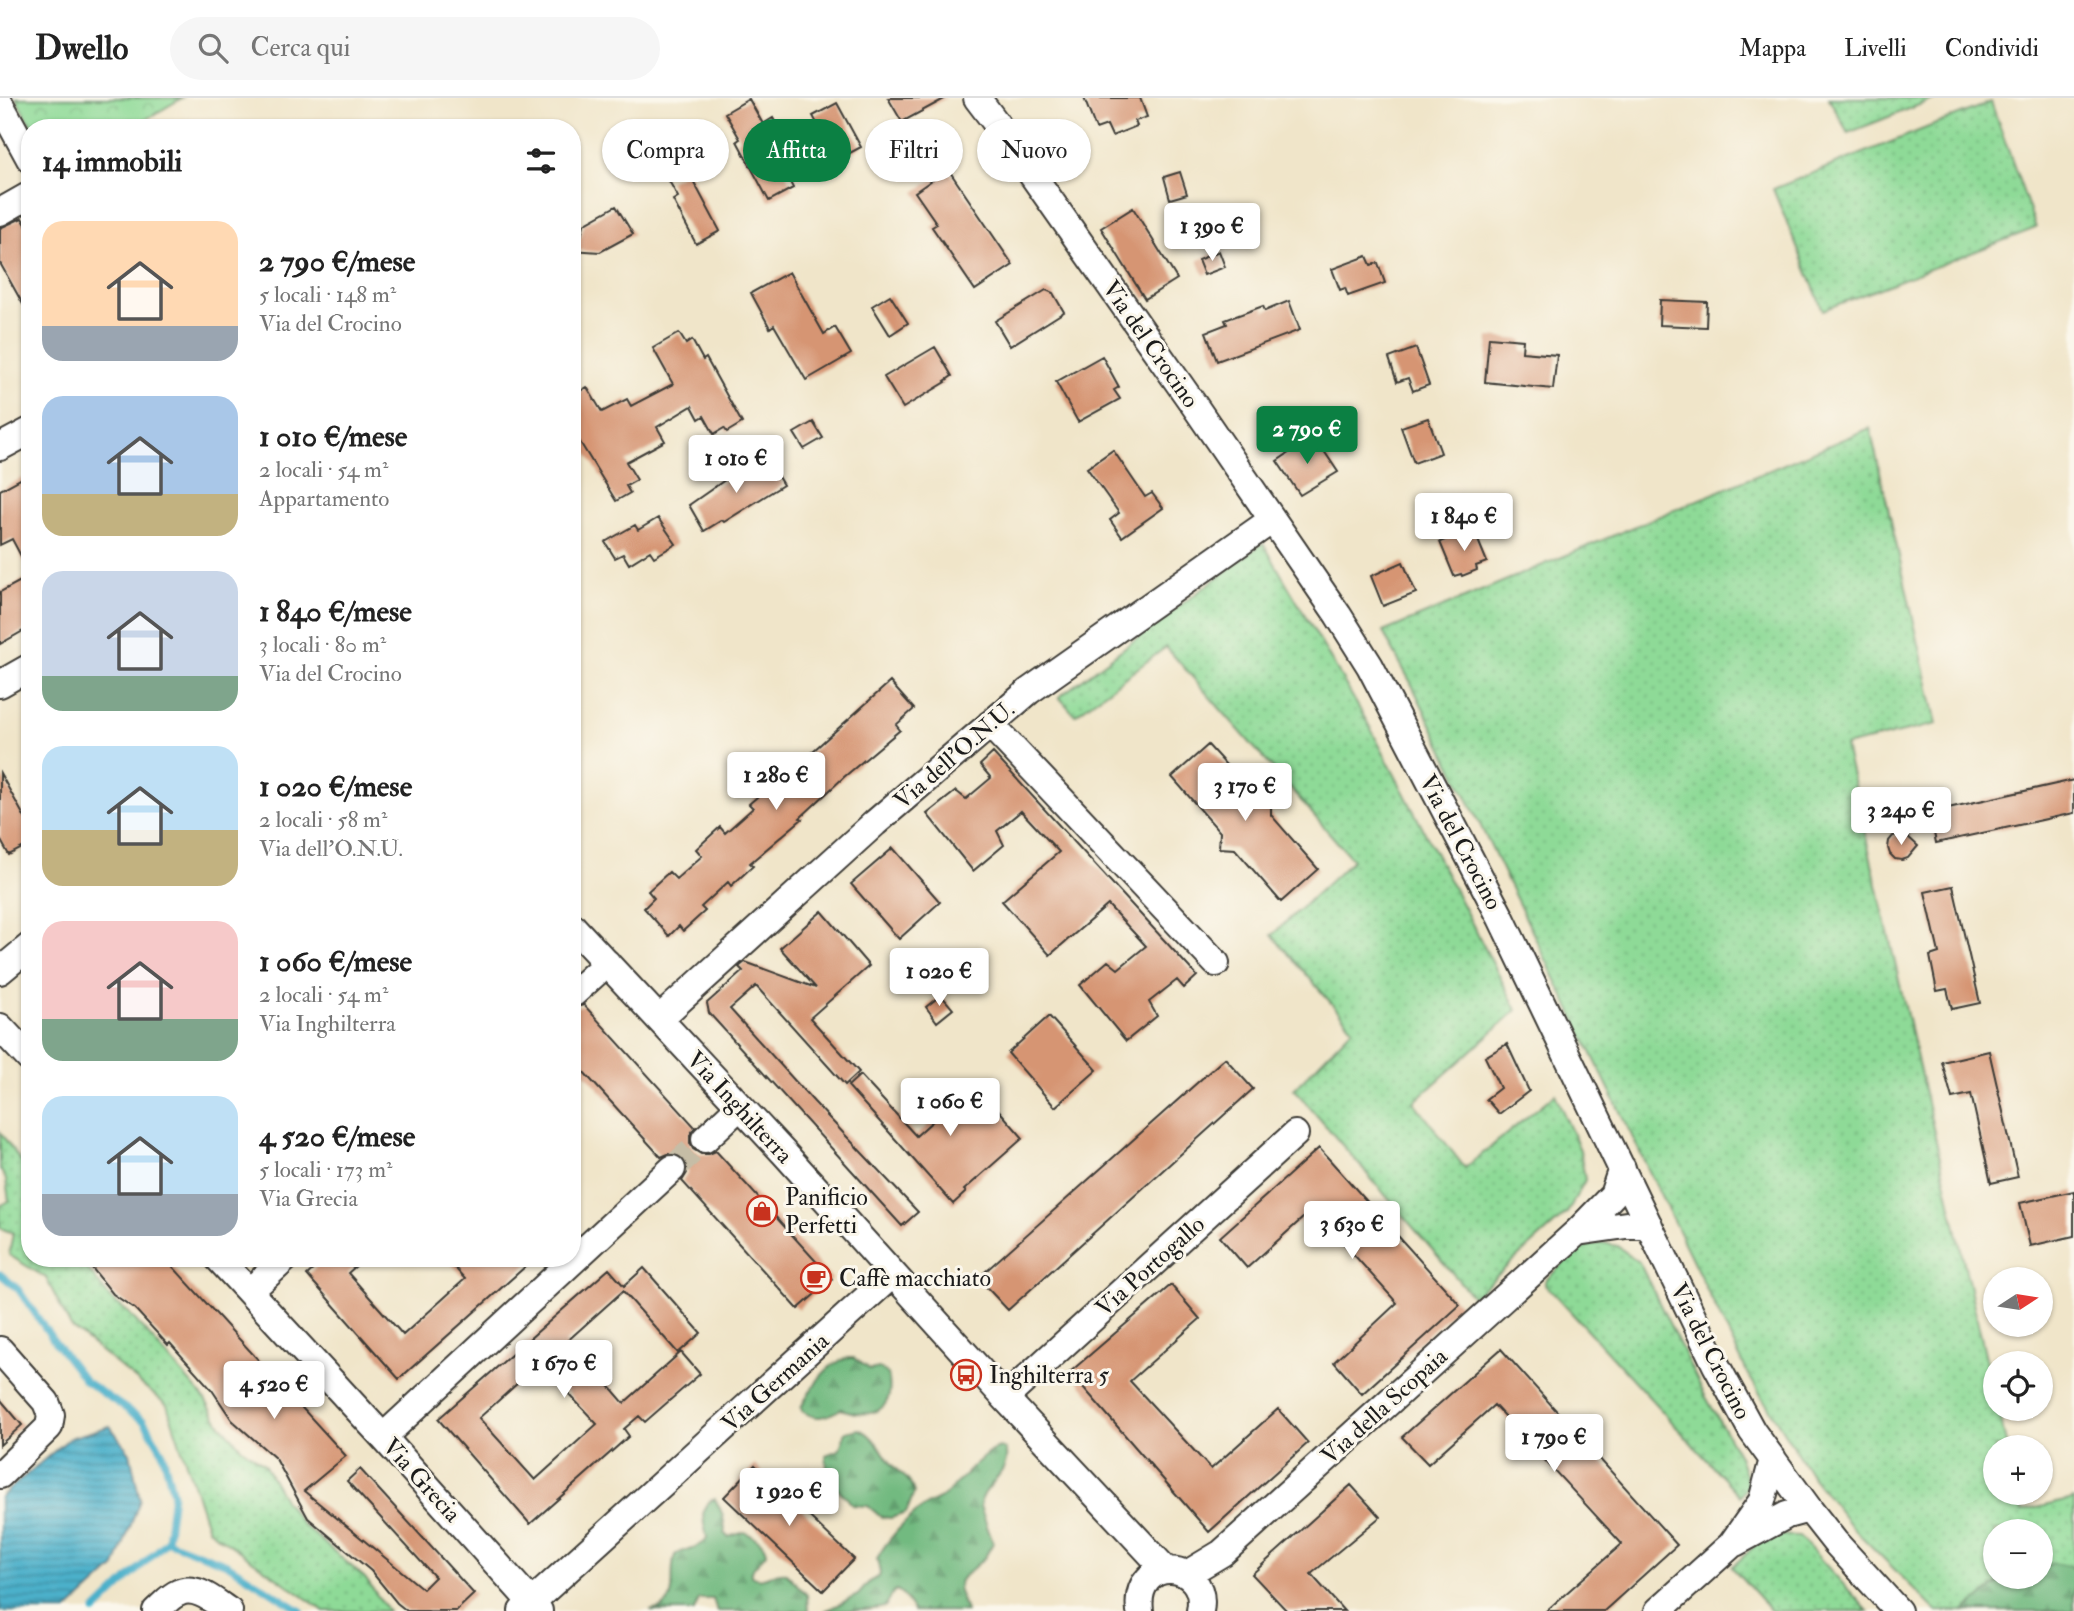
<!DOCTYPE html>
<html lang="it">
<head>
<meta charset="utf-8">
<style>
	body { margin:0; font-family:"IM FELL Double Pica",serif; background:#f6f6f6; color:#222; height:100vh; display:flex; flex-direction:column; font-size:26px; white-space:nowrap }
	* { box-sizing:border-box; margin:0 }
	p { font-size:23px; color:#767676 }
	.icon { flex:none; width:38px; height:38px; fill:none; stroke:currentColor; stroke-width:2; stroke-linecap:round; stroke-linejoin:round }
	.map { position:relative; flex:1; overflow:hidden }
	.sheet { position:absolute; left:21px; top:21px; width:560px; height:1148px; display:flex; flex-direction:column; background:#fff; border-radius:28px; box-shadow:0 2px 5px #0004 }
	.sheet>* { flex:none }
	.guide { position:absolute; left:602px; top:21px; width:665px; height:63px; display:flex; gap:14px }
	.needle { width:46px; rotate:78deg }
	.tools { position:absolute; left:1983px; top:1169px; display:grid; gap:14px }
	.tools a { display:grid; place-items:center; width:70px; height:70px; border-radius:50%; background:#fff; box-shadow:0 2px 5px #0004; font-size:35px }
	.price { position:absolute; translate:-50% -60px; padding:0 16px; border-radius:7px; background:#fff; color:#222; font-size:23px; line-height:46px; filter:drop-shadow(0 2px 4px #0008) }
	.price::after { content:''; position:absolute; left:50%; top:42px; width:21px; height:16px; margin-left:-10px; background:inherit; clip-path:polygon(0 0,100% 0,50% 100%) }
	.price.active { background:#0b8043; color:#fff }
	ul { padding:0; list-style:none }
	li { display:flex; align-items:center; gap:21px; height:175px; padding:0 21px }
	li span { display:grid; place-items:center; flex:none; width:196px; height:140px; border-radius:21px; color:#555 }
	li>.icon { margin-inline-start:auto }
	span .icon { width:84px; height:84px; fill:#fffc; stroke-width:1 }
	li b { font-size:30px }
	h2 { display:flex; justify-content:space-between; align-items:center; height:84px; padding:0 21px; font-size:30px }
	.chip { padding:0 24px; border-radius:32px; background:#fff; box-shadow:0 2px 5px #0004; font-size:24px; line-height:63px }
	.chip.active { background:#0b8043; color:#fff }
	header { display:flex; align-items:center; gap:42px; box-sizing:border-box; height:98px; padding:0 35px; background:#fff; border-bottom:2px solid #e0e0e0 }
	header strong { font-size:33px }
	nav { display:flex; gap:38px; margin-inline-start:auto; font-size:24px }
	.search { width:490px; height:63px; background:#f6f6f6; display:flex; align-items:center; gap:18px; box-sizing:border-box; padding:0 24px; border-radius:38px; color:#767676; font-size:26px }
	.map>svg:first-child { display:block }
	.grass { fill:url(#grass-dots); stroke:#557b5a; stroke-width:2 }
	.forest { fill:url(#forest-firs); stroke:#476b4e; stroke-width:2 }
	.park { fill:url(#park-crowns); stroke:#557b5a; stroke-width:2 }
	.water { fill:url(#water-rules); stroke:#346673; stroke-width:2 }
	.lines { fill:none; stroke-linecap:round; stroke-linejoin:round }
	.stream { stroke:#4bb0ca; stroke-width:7 }
	.building { fill:#d69573; fill-rule:evenodd }
	.minor-tunnel { stroke:#c6bda6; stroke-width:26; stroke-dasharray:26 13; stroke-linecap:butt }
	.minor-casing { stroke:#3c3a36; stroke-width:30 }
	.minor { stroke:#fff; stroke-width:26 }
	.labels { text-anchor:middle; stroke-width:6; stroke-linejoin:round; paint-order:stroke }
	.street-label { font-size:24px; fill:#1c1c1c; stroke:#fbf7ec }
	.poi-label { font-size:24px; fill:#1c1c1c; stroke:#fbf7ec; text-anchor:start }
</style>
</head>
<body>
<header>
<strong>Dwello</strong>
<div class="search"><svg class="icon" aria-label="search" viewBox="0 0 24 24"><circle cx="10" cy="10" r="6"/><path d="M15 15l6 6"/></svg>Cerca qui</div>
<nav><a>Mappa</a><a>Livelli</a><a>Condividi</a></nav>
</header>
<div class="map">
<svg width="2074" height="1513" viewBox="0 0 2074 1513">
	<defs>
		<pattern id="grass-dots" width="8" height="8" patternUnits="userSpaceOnUse" patternTransform="scale(1.75)"><rect width="8" height="8" fill="#8eda97"/><path d="M2 2h.1M6 6h.1" fill="none" stroke="#7aba82" stroke-width="1.8" stroke-linecap="round"/></pattern>
		<pattern id="forest-firs" width="22" height="20" patternUnits="userSpaceOnUse" patternTransform="scale(1.75)"><rect width="22" height="20" fill="#72ba80"/><path d="M5 1l3.5 6h-7zM16 11l3.5 6h-7z" fill="#629f6e"/></pattern>
		<pattern id="park-crowns" width="20" height="18" patternUnits="userSpaceOnUse" patternTransform="scale(1.75)"><rect width="20" height="18" fill="#8eda97"/><path d="M2 6a3 3 0 1 1 6 0M12 15a3 3 0 1 1 6 0" fill="none" stroke="#7aba82"/></pattern>
		<pattern id="water-rules" width="6" height="5" patternUnits="userSpaceOnUse" patternTransform="scale(1.75)"><rect width="6" height="5" fill="#4bb0ca"/><path d="M0 2.5h6" fill="none" stroke="#3e8ea3"/></pattern>
	</defs>
	<rect width="100%" height="100%" fill="#fbf7ec"/>
	<filter id="ink" filterUnits="userSpaceOnUse"><feTurbulence type="fractalNoise" baseFrequency=".0143" numOctaves="2"/><feDisplacementMap in="SourceGraphic" scale="14" xChannelSelector="R" yChannelSelector="G"/><feConvolveMatrix kernelMatrix="1 2 1 2 8 2 1 2 1" color-interpolation-filters="sRGB"/></filter>
	<filter id="wash" filterUnits="userSpaceOnUse"><feTurbulence type="fractalNoise" baseFrequency=".00686" numOctaves="4" result="noise"/><feDisplacementMap in="SourceGraphic" scale="28" xChannelSelector="R" yChannelSelector="G"/><feGaussianBlur stdDeviation="1.57" result="paint"/><feColorMatrix in="noise" values="0 0 0 0 0 0 0 0 0 0 0 0 0 0 0 0 0 1.4 0 .05"/><feComposite in="paint" operator="in"/></filter>
	<g filter="url(#wash)">
		<rect width="100%" height="100%" fill="#f0e5c9"/>
		<!-- grass -->
		<path class="grass" d="M1829,0H1937L1848,35Z
			M1991,4L2036,130L1823,212L1773,91Z
			M1870,330L1937,626L1845,648L1995,1299V1311H1998L2007,1349H1995V1395H2017L2022,1413L2074,1401V1472L2071,1469H2041L2040,1433H1995V1479H2021L2000,1484L1965,1513H1936L1850,1427L1812,1379L1749,1278L1411,585L1383,534Z
			M1263,445L1370,629L1517,912L1414,1004L1465,1070L1555,996L1580,1052L1585,1082L1567,1115L1473,1199L1294,991L1353,930L1272,837L1353,762L1166,549L1075,617L1059,599Z
			M0,1034L22,1065L30,1084V1160H79L110,1200L129,1215L204,1300L221,1327L242,1350L264,1366L285,1403L302,1426L365,1480L388,1513H324L208,1431L167,1307L71,1229L46,1180L9,1157L13,1135L0,1130V1108L9,1103L6,1082L0,1071Z
			M1604,1145L1617,1148L1639,1164L1702,1292L1739,1358L1748,1386L1740,1398L1545,1186V1183L1580,1149Z
			M1778,1437L1799,1438L1868,1513H1771L1732,1469L1760,1443Z"/>
		<!-- forest -->
		<path class="forest" d="M848,1260H854L870,1272L879,1270L888,1276C896,1313 873,1322 841,1311C827,1319 816,1323 802,1313L801,1309C813,1289 824,1266 848,1260Z
			M859,1331C875,1337 883,1356 894,1369C899,1375 906,1378 910,1385C912,1388 913,1392 914,1395L906,1415L891,1420L881,1419L868,1408L852,1407L847,1400L833,1387L834,1382L827,1371L826,1357L839,1352L846,1334Z
			M1000,1349L1005,1351C1013,1375 982,1387 980,1408L993,1445L985,1459L960,1482L958,1491L966,1513H914L901,1495L897,1492L893,1494C891,1499 889,1506 884,1509C870,1513 841,1513 825,1513L858,1497L870,1483L879,1479L880,1475L877,1461C885,1444 908,1419 924,1409C931,1404 941,1401 947,1395C958,1384 986,1352 1000,1349Z
			M715,1401C722,1413 725,1422 725,1436L728,1439L745,1434C754,1439 765,1444 766,1455L751,1473V1478C763,1486 774,1472 786,1475L807,1497L808,1513H717L713,1501H699L694,1513H650C684,1508 667,1480 675,1457C686,1449 698,1453 707,1440C704,1426 697,1406 715,1401Z
			M2053,1465L2071,1469L2074,1472V1513H1965L2000,1484L2021,1479H2040L2041,1469Z"/>
		<!-- park -->
		<path class="park" d="M16,0H182L131,30H32Z"/>
		<!-- water -->
		<path class="water" d="M110,1328L130,1355L140,1402L115,1469L67,1513H0V1399L70,1340Z"/>
		<g class="lines">
			<!-- stream -->
			<path class="stream" d="M0,1176L18,1191L54,1243L85,1283L144,1323L162,1353L173,1396L167,1443L95,1513
				M167,1443L227,1466L301,1513"/>
		</g>
		<g id="blocks">
			<!-- building -->
			<path class="building" d="M888,0H946L902,24Z
				M1084,0H1140L1147,19L1135,23L1137,28L1112,38L1107,27L1096,31Z
				M749,1L763,26L773,20L782,36L769,43L793,90L769,103L737,43L740,41L725,15Z
				M837,5L861,49L837,62L813,18Z
				M948,71L1013,167L975,192L932,129L937,126L915,94Z
				M688,73L720,133L696,146L673,102L678,99L669,83Z
				M1180,74L1187,96L1170,101L1164,79Z
				M616,108L633,136L600,154L572,152V143L581,139L584,126Z
				M1133,110L1177,181L1145,201L1101,130Z
				M22,120L30,133V219L0,165V130Z
				M1219,153L1225,169L1204,177L1198,162Z
				M1367,158L1371,167L1378,165L1385,185L1348,198L1345,190L1340,192L1332,171Z
				M789,174L824,236L835,229L851,256L806,282L774,227L770,230L751,195Z
				M1046,192L1053,195L1064,214L1010,248L995,223Z
				M890,197L908,225L890,237L872,208Z
				M1660,202L1707,204L1706,229L1659,227Z
				M1289,203L1300,232L1217,263L1206,234L1227,226L1225,222L1263,208L1265,213Z
				M679,235L686,246L692,242L703,262L706,260L742,325L727,334L724,330L714,336L704,318L699,321L692,308L657,329L665,343L626,364L637,382L626,388L630,395L616,403L572,331V298L587,289L602,314L627,301L631,308L673,286L653,250Z
				M1489,239L1523,242L1522,254L1557,257L1553,291L1485,284Z
				M935,249L952,278L945,283L946,284L903,310L884,279Z
				M1416,250L1429,287L1413,293L1408,280L1397,284L1389,260Z
				M1102,258L1119,289L1114,292L1120,301L1078,324L1056,284Z
				M1428,320L1441,355L1414,365L1401,329Z
				M813,324L823,340L804,351L794,335Z
				M1314,338L1338,374L1300,397L1277,363Z
				M1113,352L1145,399L1152,395L1163,410L1122,439L1110,422L1119,415L1087,370Z
				M767,361L783,387L724,424L722,422L704,433L689,407L745,368L748,373Z
				M22,380L30,395V475L12,441L0,447V392Z
				M658,420L676,446L654,459L650,453L629,466L623,456L615,460L605,444L635,427L638,432Z
				M1473,430L1487,464L1476,468L1477,472L1462,478L1461,476L1454,478L1440,444Z
				M1403,464L1416,495L1383,508L1371,478Z
				M30,478V529L0,546V494Z
				M890,584L914,611L896,627L900,632L844,679L800,720L802,721L750,765L753,768L731,788L728,784L701,809L705,813L683,833L679,828L669,838L644,810L654,800L648,793L669,774L676,781L702,758L696,751L720,729L725,735L753,710L749,706L772,686L774,688Z
				M1208,647L1256,700L1271,702V717L1318,771L1281,804L1235,751L1219,750L1220,734L1172,679Z
				M993,655L1197,878L1184,890L1177,882L1149,904L1157,918L1126,943L1080,887L1108,863L1118,871L1146,848L1108,807L1050,857L1002,803L1059,754L1021,713L997,733L1004,747L973,773L927,716L956,693L966,701L991,680L980,667Z
				M0,675L30,729V746L9,757L0,741Z
				M2074,682V715L1936,745L1930,714Z
				M1900,736L1906,737L1918,748L1908,760L1902,762L1895,761L1890,756L1888,750L1889,743L1893,738Z
				M893,750L940,804L899,841L851,786Z
				M1953,788L1980,905L1952,911L1947,891L1937,893L1930,858L1939,855L1925,794Z
				M822,813L869,868L810,920L859,974L845,987L756,888L730,911L814,1004L918,1114L902,1128L709,915L707,905L743,873L739,869L745,864L816,890L780,850Z
				M941,897L953,911L937,924L926,909Z
				M584,907L695,1029L690,1037V1045L693,1051L701,1056H709L716,1053L832,1181L798,1211L682,1083L687,1075V1067L684,1061L676,1056H668L661,1059L572,961V910Z
				M1049,918L1097,972L1055,1009L1008,955Z
				M1507,946L1529,993L1499,1016L1486,1001L1500,990L1485,959Z
				M1989,953L2018,1079L1991,1085L1971,996L1952,1000L1942,964Z
				M1225,960L1253,991L1008,1212L978,1180Z
				M860,977L916,1038L975,985L1023,1040L964,1092L966,1094L953,1106L848,988Z
				M1319,1050L1460,1207L1362,1296L1334,1264L1397,1205L1313,1111L1247,1170L1220,1139Z
				M2074,1093V1138L2030,1148L2020,1105Z
				M84,1160H165L346,1358L304,1393L423,1491L435,1479L347,1383L360,1371L474,1496L456,1513H407L397,1505L371,1473L308,1420L276,1361L232,1322L212,1292L170,1245L168,1247L135,1211L113,1196Z
				M326,1160H365L348,1175L403,1237L465,1181L446,1160H535L399,1281L307,1177Z
				M644,1170L701,1235L678,1255L623,1193L565,1245L602,1287L606,1284L624,1305L681,1254L700,1276L645,1324L639,1318L624,1331L629,1338L530,1426L438,1321L609,1171L624,1188ZM540,1265L597,1326L535,1382L479,1320Z
				M1171,1187L1200,1221L1130,1283L1211,1371L1278,1311L1308,1345L1209,1434L1070,1274Z
				M1501,1251L1677,1447L1604,1513H1546L1622,1446L1494,1307L1428,1366L1402,1339Z
				M0,1301L22,1327L0,1347Z
				M755,1367L854,1461L823,1493L724,1399Z
				M1351,1387L1380,1419L1311,1476L1344,1513H1287L1252,1476Z"/>
		</g>
	</g>
	<g filter="url(#ink)">
		<use href="#blocks" fill-opacity="0" stroke="#3c3a36" stroke-width="2"/>
		<g class="lines">
			<!-- minor-tunnel -->
			<path class="minor-tunnel" d="M672,1071L705,1041"/>
			<!-- minor casing -->
			<g class="minor-casing">
				<path id="minor" d="M977,0L993,21L1194,307L1338,517L1370,568L1501,820L1716,1267L1752,1333L1809,1411L1835,1444L1898,1513
					M0,6L30,61
					M0,114L30,97
					M0,349L30,333
					M0,586L30,569
					M990,626L1216,865
					M572,828L784,1055L1005,1300L1166,1472
					M0,873L30,848
					M574,895L607,865
					M659,921L875,725L1029,593L1272,422
					M0,929L30,961
					M705,1041L740,1008
					M1577,1134L1626,1127H1649
					M218,1160L383,1339L539,1513
					M250,1193L286,1160
					M0,1252L46,1304L51,1317L49,1329L0,1377
					M1005,1300L1295,1036
					M383,1339L672,1071
					M1735,1445L1787,1417L1809,1411
					M1187,1476L1222,1455L1577,1134L1613,1097L1622,1070
					M156,1513C163,1507 170,1498 178,1495C196,1486 215,1504 229,1513
					M522,1513L893,1176
					M1140,1513C1133,1455 1210,1462 1200,1513
					M1658,1513L1731,1447L1762,1403L1773,1361"/>
			</g>
			<!-- minor -->
			<use href="#minor" class="minor"/>
		</g>
	</g>
	<!-- icons -->
	<defs>
		<g id="shop-ring" transform="scale(1.575)"><circle r="9.5" fill="#fbf7ec" stroke="#c8321e" stroke-width="1.5"/><path d="M-5-2.5h2.3a2.7 3.5 0 0 1 5.4 0H5L5.5 6h-11ZM-1.5-2.5h3a1.5 2.3 0 0 0-3 0Z" fill="#c8321e"/></g>
		<g id="cafe-ring" transform="scale(1.575)"><circle r="9.5" fill="#fbf7ec" stroke="#c8321e" stroke-width="1.5"/><path d="M-5.5-4.5H6V0H3Q3 3.5 0 3.5H-2.5Q-5.5 3.5-5.5 0ZM3-3.2v2h1.7v-2ZM-6 4.5H4V6H-6Z" fill="#c8321e"/></g>
		<g id="bus-ring" transform="scale(1.575)"><circle r="9.5" fill="#fbf7ec" stroke="#c8321e" stroke-width="1.5"/><path d="M-5-6H5V4H4V6H2V4H-2V6H-4V4H-5ZM-3.5-4V0h7V-4ZM-3.5 1.2v1.5H-2V1.2ZM2 1.2v1.5H3.5V1.2Z" fill="#c8321e"/></g>
	</defs>
	<g fill-rule="evenodd">
		<use href="#shop-ring" x="762" y="1113"/>
		<use href="#cafe-ring" x="816" y="1180"/>
		<use href="#bus-ring" x="966" y="1277"/>
	</g>
	<g class="labels">
		<!-- street labels -->
		<g class="street-label">
			<text transform="translate(1151 246) rotate(55)" y="8">Via del Crocino</text>
			<text transform="translate(954 657) rotate(-41)" y="8">Via dell'O.N.U.</text>
			<text transform="translate(1461 744) rotate(62)" y="8">Via del Crocino</text>
			<text transform="translate(740 1009) rotate(47)" y="8">Via Inghilterra</text>
			<text transform="translate(1150 1168) rotate(-42)" y="8">Via Portogallo</text>
			<text transform="translate(1711 1253) rotate(63)" y="8">Via del Crocino</text>
			<text transform="translate(775 1284) rotate(-42)" y="8">Via Germania</text>
			<text transform="translate(1384 1308) rotate(-42)" y="8">Via della Scopaia</text>
			<text transform="translate(422 1382) rotate(48)" y="8">Via Grecia</text>
		</g>
		<!-- poi labels -->
		<g class="poi-label">
			<text x="785" y="1107">Panificio<tspan x="785" dy="28">Perfetti</tspan></text>
			<text x="839" y="1188">Caffè macchiato</text>
			<text x="989" y="1285">Inghilterra 5</text>
		</g>
	</g>
</svg>
<div class="tools">
<a><svg class="needle" viewBox="-14 -14 28 28"><path d="M0-13l5 13h-10z" fill="#e53935"/><path d="M0 13l5-13h-10z" fill="#767676"/></svg></a>
<a><svg class="icon" aria-label="locate" viewBox="0 0 24 24"><circle cx="12" cy="12" r="6"/><path d="M12 2v4M12 18v4M2 12h4M18 12h4"/></svg></a>
<a>+</a>
<a>−</a>
</div>
<b class="price" style="left:1212px;top:165px">1 390 €</b>
<b class="price active" style="left:1307px;top:368px">2 790 €</b>
<b class="price" style="left:736px;top:397px">1 010 €</b>
<b class="price" style="left:1464px;top:455px">1 840 €</b>
<b class="price" style="left:776px;top:714px">1 280 €</b>
<b class="price" style="left:1245px;top:725px">3 170 €</b>
<b class="price" style="left:1901px;top:749px">3 240 €</b>
<b class="price" style="left:939px;top:910px">1 020 €</b>
<b class="price" style="left:950px;top:1040px">1 060 €</b>
<b class="price" style="left:1352px;top:1163px">3 630 €</b>
<b class="price" style="left:564px;top:1302px">1 670 €</b>
<b class="price" style="left:274px;top:1323px">4 520 €</b>
<b class="price" style="left:1554px;top:1376px">1 790 €</b>
<b class="price" style="left:789px;top:1430px">1 920 €</b>
<div class="guide">
<a class="chip">Compra</a>
<a class="chip active">Affitta</a>
<a class="chip">Filtri</a>
<a class="chip">Nuovo</a>
</div>
<section class="sheet">
<h2>14 immobili<svg class="icon" aria-label="filters" viewBox="0 0 24 24"><path d="M4 7h16M4 17h16"/><circle cx="9" cy="7" r="2"/><circle cx="15" cy="17" r="2"/></svg></h2>
<ul>
<li><span style="background:linear-gradient(#ffd9b3 75%,#9aa5b1 0)"><svg class="icon" aria-label="home" viewBox="0 0 24 24"><path d="M3 11l9-7 9 7M6 9v11h12V9"/></svg></span><div><b>2 790 €/mese</b><p>5 locali · 148 m²</p><p>Via del Crocino</p></div></li>
<li><span style="background:linear-gradient(#a9c7e8 70%,#c2b280 0)"><svg class="icon" aria-label="home" viewBox="0 0 24 24"><path d="M3 11l9-7 9 7M6 9v11h12V9"/></svg></span><div><b>1 010 €/mese</b><p>2 locali · 54 m²</p><p>Appartamento</p></div></li>
<li><span style="background:linear-gradient(#c9d6e8 75%,#7fa58c 0)"><svg class="icon" aria-label="home" viewBox="0 0 24 24"><path d="M3 11l9-7 9 7M6 9v11h12V9"/></svg></span><div><b>1 840 €/mese</b><p>3 locali · 80 m²</p><p>Via del Crocino</p></div></li>
<li><span style="background:linear-gradient(#bfe0f5 60%,#c2b280 0)"><svg class="icon" aria-label="home" viewBox="0 0 24 24"><path d="M3 11l9-7 9 7M6 9v11h12V9"/></svg></span><div><b>1 020 €/mese</b><p>2 locali · 58 m²</p><p>Via dell'O.N.U.</p></div></li>
<li><span style="background:linear-gradient(#f6c9c9 70%,#7fa58c 0)"><svg class="icon" aria-label="home" viewBox="0 0 24 24"><path d="M3 11l9-7 9 7M6 9v11h12V9"/></svg></span><div><b>1 060 €/mese</b><p>2 locali · 54 m²</p><p>Via Inghilterra</p></div></li>
<li><span style="background:linear-gradient(#bfe0f5 70%,#9aa5b1 0)"><svg class="icon" aria-label="home" viewBox="0 0 24 24"><path d="M3 11l9-7 9 7M6 9v11h12V9"/></svg></span><div><b>4 520 €/mese</b><p>5 locali · 173 m²</p><p>Via Grecia</p></div></li>
</ul>
</section>
</div>
</body>
</html>
